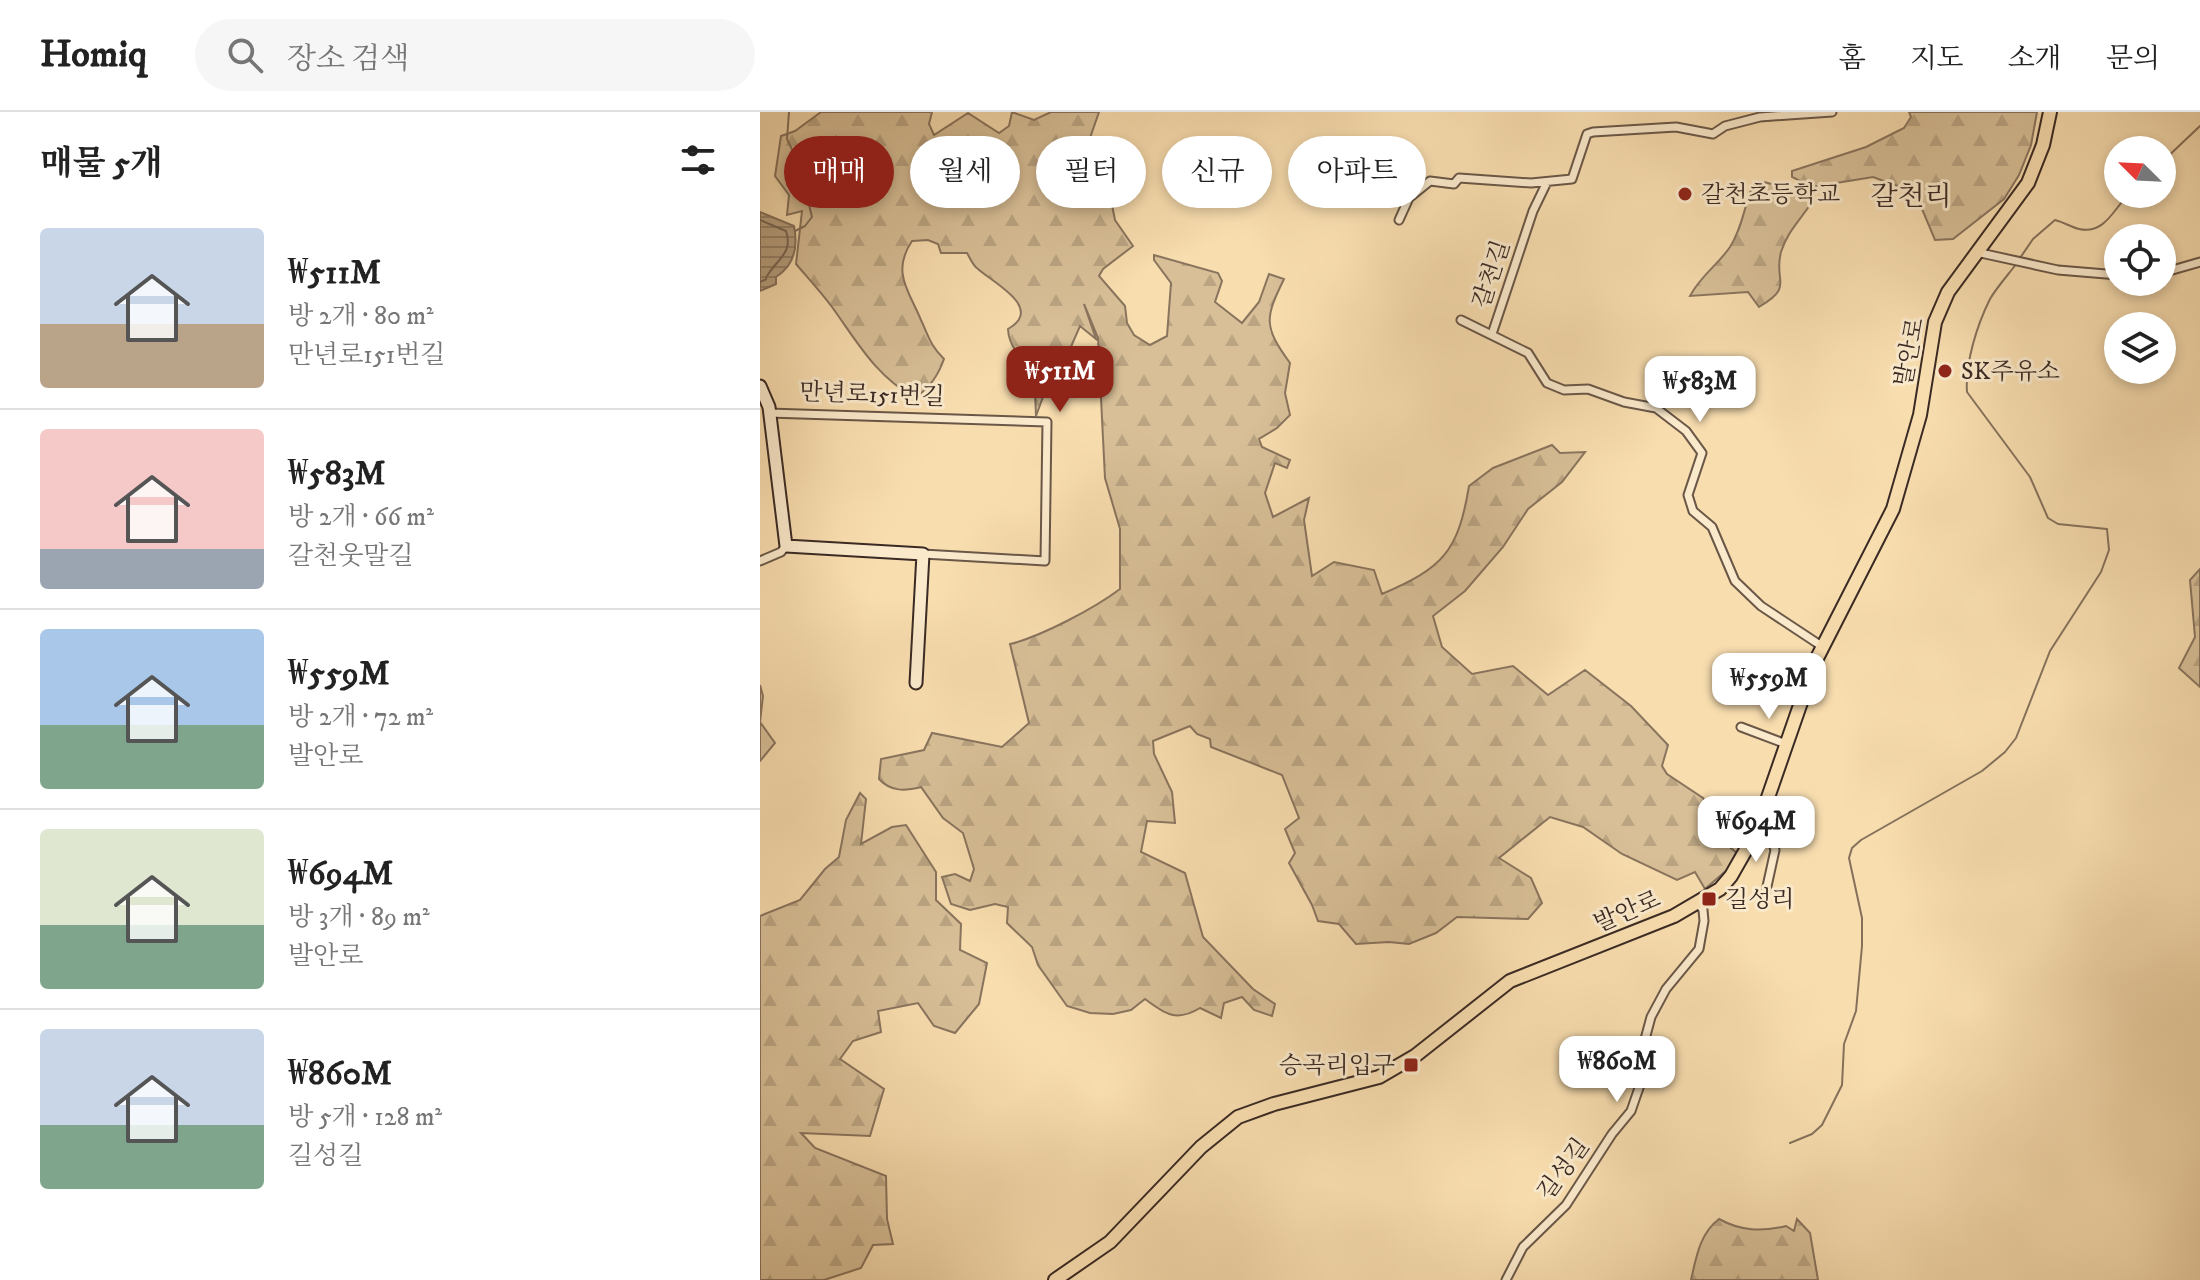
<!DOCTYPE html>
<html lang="ko">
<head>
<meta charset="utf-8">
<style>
	body { margin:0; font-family:"IM FELL DW Pica","Noto Serif KR",serif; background:#f6f6f6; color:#222; height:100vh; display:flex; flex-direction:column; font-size:30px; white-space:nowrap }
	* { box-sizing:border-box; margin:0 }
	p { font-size:26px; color:#767676 }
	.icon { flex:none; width:44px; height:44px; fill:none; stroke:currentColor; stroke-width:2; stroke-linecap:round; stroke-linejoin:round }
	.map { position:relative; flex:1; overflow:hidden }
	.sheet { display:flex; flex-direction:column; background:#fff; width:760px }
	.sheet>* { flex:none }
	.guide { position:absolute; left:24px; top:24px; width:760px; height:72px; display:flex; gap:16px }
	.needle { width:52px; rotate:294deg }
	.buttons { position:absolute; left:1344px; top:24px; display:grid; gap:16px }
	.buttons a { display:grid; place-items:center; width:72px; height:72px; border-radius:50%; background:#fff; box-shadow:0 4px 12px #0003; font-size:40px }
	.price { position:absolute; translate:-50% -68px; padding:0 18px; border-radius:16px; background:#fff; color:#222; font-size:26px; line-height:52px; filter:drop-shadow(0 2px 4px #0008) }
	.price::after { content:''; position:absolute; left:50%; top:48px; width:24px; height:18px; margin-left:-12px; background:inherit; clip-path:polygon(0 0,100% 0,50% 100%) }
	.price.active { background:#8f2418; color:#fff }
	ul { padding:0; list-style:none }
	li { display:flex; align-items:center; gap:24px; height:200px; padding:0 40px }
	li+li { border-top:2px solid #e0e0e0 }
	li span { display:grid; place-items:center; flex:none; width:224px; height:160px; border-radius:8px; color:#555 }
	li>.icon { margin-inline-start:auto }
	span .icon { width:96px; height:96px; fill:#fffc; stroke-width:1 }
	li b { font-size:34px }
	h2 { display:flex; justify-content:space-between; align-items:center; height:96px; padding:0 40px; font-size:34px }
	.chip { padding:0 28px; border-radius:36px; background:#fff; box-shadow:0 4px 12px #0003; font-size:28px; line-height:72px }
	.chip.active { background:#8f2418; color:#fff }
	header { display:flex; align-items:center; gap:48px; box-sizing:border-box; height:112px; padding:0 40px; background:#fff; border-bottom:2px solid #e0e0e0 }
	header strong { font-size:38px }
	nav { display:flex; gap:44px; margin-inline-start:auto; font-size:28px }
	.search { width:560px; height:72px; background:#f6f6f6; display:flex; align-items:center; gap:20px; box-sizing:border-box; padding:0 28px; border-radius:44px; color:#767676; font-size:30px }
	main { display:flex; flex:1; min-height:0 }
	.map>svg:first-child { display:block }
	.forest { fill:url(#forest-firs); stroke:#89745e; stroke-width:2 }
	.water { fill:url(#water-rules); stroke:#85715b; stroke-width:2 }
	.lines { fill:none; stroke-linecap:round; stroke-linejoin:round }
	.shore { stroke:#786552; stroke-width:2 }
	.stream { stroke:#85715b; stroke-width:2 }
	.street-casing { stroke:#6a5747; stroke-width:11 }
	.secondary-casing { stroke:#3a2a24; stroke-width:15 }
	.primary-casing { stroke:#3a2a24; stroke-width:16 }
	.street { stroke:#fae9cb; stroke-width:7 }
	.secondary { stroke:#fae9cb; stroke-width:11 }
	.primary { stroke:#f8ddaf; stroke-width:12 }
	.poi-dot { fill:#8f2418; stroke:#fae9cb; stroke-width:3 }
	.labels { text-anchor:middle; stroke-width:6; stroke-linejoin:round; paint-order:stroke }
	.poi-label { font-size:24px; fill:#3a2a24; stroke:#fae9cb; text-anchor:start }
	.street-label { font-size:24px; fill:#3a2a24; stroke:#fae9cb }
	.quarter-label { font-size:28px; fill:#3a2a24; stroke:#fae9cb }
</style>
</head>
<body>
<header>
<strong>Homiq</strong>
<div class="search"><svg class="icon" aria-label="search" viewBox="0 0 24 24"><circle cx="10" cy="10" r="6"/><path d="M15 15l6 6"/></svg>장소 검색</div>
<nav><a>홈</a><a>지도</a><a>소개</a><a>문의</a></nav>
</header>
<main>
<section class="sheet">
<h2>매물 5개<svg class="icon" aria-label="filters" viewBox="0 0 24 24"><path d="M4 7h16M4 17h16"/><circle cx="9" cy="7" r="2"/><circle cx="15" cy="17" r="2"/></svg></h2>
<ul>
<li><span style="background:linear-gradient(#c9d6e8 60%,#b9a48a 0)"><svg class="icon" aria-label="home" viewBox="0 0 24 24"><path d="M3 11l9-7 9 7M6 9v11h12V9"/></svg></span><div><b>₩511M</b><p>방 2개 · 80 m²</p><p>만년로151번길</p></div></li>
<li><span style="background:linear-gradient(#f6c9c9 75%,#9aa5b1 0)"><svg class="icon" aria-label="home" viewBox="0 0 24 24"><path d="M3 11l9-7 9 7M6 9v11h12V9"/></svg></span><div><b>₩583M</b><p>방 2개 · 66 m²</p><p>갈천웃말길</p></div></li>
<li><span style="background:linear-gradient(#a9c7e8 60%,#7fa58c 0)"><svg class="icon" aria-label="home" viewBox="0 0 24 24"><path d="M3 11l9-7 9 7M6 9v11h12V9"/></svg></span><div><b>₩559M</b><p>방 2개 · 72 m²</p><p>발안로</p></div></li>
<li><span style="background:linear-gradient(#dfe7d0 60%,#7fa58c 0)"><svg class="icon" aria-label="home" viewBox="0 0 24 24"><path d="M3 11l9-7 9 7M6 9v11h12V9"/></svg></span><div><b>₩694M</b><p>방 3개 · 89 m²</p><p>발안로</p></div></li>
<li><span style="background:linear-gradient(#c9d6e8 60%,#7fa58c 0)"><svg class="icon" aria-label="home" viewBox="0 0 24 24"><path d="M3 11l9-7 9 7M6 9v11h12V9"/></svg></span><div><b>₩860M</b><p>방 5개 · 128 m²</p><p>길성길</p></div></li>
</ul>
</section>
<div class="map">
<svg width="1440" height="1168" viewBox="0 0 1440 1168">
	<defs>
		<pattern id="forest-firs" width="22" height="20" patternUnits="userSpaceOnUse" patternTransform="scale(2)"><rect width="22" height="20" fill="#d8bf97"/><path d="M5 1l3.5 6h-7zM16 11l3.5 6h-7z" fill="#baa482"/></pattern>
		<pattern id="water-rules" width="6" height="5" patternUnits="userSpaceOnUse" patternTransform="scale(2)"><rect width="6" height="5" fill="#b7a080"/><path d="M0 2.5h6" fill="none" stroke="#968369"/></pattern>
	</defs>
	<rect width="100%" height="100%" fill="#f8ddaf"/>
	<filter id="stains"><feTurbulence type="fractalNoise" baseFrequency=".0025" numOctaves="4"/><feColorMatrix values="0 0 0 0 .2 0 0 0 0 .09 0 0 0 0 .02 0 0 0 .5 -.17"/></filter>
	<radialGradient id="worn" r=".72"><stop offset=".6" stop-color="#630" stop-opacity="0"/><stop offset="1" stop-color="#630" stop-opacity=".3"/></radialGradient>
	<!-- forest -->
	<path class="forest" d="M61,0H172L169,12L174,23L208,1L239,21L249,14L252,0L274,8L291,0H339L330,26L335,44L317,81L334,89L349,78L355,108L373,134L343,157L339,164L365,194L367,211L374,223L390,233L407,224L411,171L394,148V143L458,161L462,169L455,190L482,211L499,190L509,162L524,167C505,206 503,214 530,251L525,281L530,303L517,316L499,327L502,335L530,348L527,356L515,351L505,381L513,405L549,386L544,408L552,464L574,450L614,458L622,482C682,456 698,441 709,374L733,356L792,333L800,341L825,340L802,370L768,397L743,435L705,479L673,504L682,535L712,562L753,554L788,583L825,558L871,594L908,633L902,654L907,662L943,686L961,714L956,724L977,741L968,757L945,777L935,760L917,768L862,742L823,715L790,705L739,746L771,766L782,791L768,807L697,805L676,821L649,832L629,830L596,832L579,812L558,809L552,793L529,751L535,741L525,717L539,706L522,663L451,635L450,627L437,622L430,614L393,629L394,642L412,680L415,711L387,709L381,740L425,761L443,825L493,877L515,892L512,904L494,898L482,885L464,891L461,906L440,896C417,910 406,903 385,887L371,898L353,902L330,901L307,894L278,853L272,835L247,811L248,795L235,792L210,798L191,792L182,765L195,762L210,769L214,757L203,721L183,706L161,675C145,679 131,680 119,667L121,647L164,638L172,621L242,635L269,611L250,532C280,525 335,496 360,477V417L345,366L338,226L324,192L336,227L320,214L306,246L294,255L276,304L274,256C260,244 249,236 248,217C285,196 232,170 218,157C213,154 210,146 207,141H181L178,132L168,128L152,129C131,160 149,179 161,208C169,225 170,233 184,247C178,264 170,275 155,286C115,263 98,231 72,195C61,180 48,166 36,152L42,99L27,103L29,83L15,64L21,24L35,19Z
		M1149,0H1277L1271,33L1259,63L1244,87L1193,127L1175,128L1157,85L1143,76L1113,65L1052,75L1032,65V59L1106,35L1144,16L1151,5Z
		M995,69C1018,70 1031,82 1052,90C1041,107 1027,120 1021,140C1013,170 1035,174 999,195L988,180L930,184C941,163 957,154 970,135C984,113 984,91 995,69Z
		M1440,457V575L1419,556L1435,525L1430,468Z
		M0,573L3,584L0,610L15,631L0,649Z
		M100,681L106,687L101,732L132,715L146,713L176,760V788L201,812L200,838L227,851L219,892L195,921L174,914L158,891L118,899L121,920L93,929L80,947L124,977L110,1024L41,1021L55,1036L126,1064L127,1107L133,1132L113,1133L101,1156L64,1168H0V804L40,788L65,757L79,745L86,708Z
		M959,1107C981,1119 1001,1120 1026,1114L1034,1119L1037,1107L1050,1121L1058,1168H931C936,1146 940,1121 959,1107Z"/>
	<!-- water -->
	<path class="water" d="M0,100L34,114C38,134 35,153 16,165V172L0,179Z"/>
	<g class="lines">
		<!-- shore -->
		<path class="shore" d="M0,108L26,119C33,140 19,146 9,161C1,172 12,164 0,170"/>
		<!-- stream -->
		<path class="stream" d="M29,0L27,27L39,52L52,105L45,114L35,119
			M1402,50L1440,14
			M1260,146L1273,127L1295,108C1303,110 1311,115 1319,117C1345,123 1354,96 1369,82
			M1030,1031L1052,1022L1062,1013L1082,973L1084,932L1096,899L1102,834V806L1089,746L1092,736L1101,728L1222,659L1245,640L1256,626L1290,539L1341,460L1349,438L1347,417L1298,412L1288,406L1270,365L1207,280C1205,251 1217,213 1230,187C1237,175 1248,163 1257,151"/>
		<!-- street casing -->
		<g class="street-casing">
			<path id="street" d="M639,108L649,86L670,69L694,72L699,66L771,71L812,67L827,22L833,20L916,15L953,22L965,14L1000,5L1072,0
				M1216,140L1298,158L1358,163
				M1402,161L1440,150
				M701,208L768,241L787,271L804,278L828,277L864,290L896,296L926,319L942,341L928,383L933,399L952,415L975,469L1001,494L1063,535
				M732,222L773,99L787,70
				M9,301L287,310L285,449L163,442
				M0,449L21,440L26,434
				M981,615L1026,632
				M1006,779L1015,738L1010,723
				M746,1168L763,1135L806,1093L852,1022L871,999L880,973L881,942L891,905L906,877L939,837L944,809L943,798L937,790"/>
		</g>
		<!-- secondary casing -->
		<g class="secondary-casing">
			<path id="secondary" d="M0,274L9,295L26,434L163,442L156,571"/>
		</g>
		<!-- primary casing -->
		<g class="primary-casing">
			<path id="primary" d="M295,1168L350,1130L441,1035L478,1005L514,992L619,965L655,944L750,869L914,804L960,777L971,764L996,720L1055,550L1133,397L1160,303L1175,210L1188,180L1268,71L1283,33L1290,0"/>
		</g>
		<!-- street -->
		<use href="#street" class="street"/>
		<!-- secondary -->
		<use href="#secondary" class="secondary"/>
		<!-- primary -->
		<use href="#primary" class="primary"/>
	</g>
	<!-- markers -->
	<g class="poi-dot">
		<circle cx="925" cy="82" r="8"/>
		<circle cx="1185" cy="259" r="8"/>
		<rect x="941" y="779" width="16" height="16" rx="4"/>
		<rect x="643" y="945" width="16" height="16" rx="4"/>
	</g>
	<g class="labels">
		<!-- poi labels -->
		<g class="poi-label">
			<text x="941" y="90">갈천초등학교</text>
			<text x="1201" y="267">SK주유소</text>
			<text x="965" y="795">길성리</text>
			<text x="635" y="961" text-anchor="end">승곡리입구</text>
		</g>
		<!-- street labels -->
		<g class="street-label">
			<text transform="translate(731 162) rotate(-72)" y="8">갈천길</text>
			<text transform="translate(1149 240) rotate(-79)" y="8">발안로</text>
			<text transform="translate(112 282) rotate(2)" y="8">만년로151번길</text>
			<text transform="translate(867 799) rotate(-23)" y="8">발안로</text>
			<text transform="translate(803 1057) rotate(-54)" y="8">길성길</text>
		</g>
		<!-- quarter labels -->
		<g class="quarter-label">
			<text x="1151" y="93">갈천리</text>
		</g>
	</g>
	<rect width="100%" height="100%" filter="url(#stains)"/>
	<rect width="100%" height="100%" fill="url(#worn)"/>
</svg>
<div class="buttons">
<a><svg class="needle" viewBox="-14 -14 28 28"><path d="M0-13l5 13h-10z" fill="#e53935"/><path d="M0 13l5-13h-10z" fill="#767676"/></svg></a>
<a><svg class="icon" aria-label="locate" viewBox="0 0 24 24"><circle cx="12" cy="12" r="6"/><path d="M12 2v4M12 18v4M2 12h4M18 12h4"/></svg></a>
<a><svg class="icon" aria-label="layers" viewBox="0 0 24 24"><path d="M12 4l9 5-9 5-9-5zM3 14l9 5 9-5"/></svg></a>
</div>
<b class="price active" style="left:300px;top:302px">₩511M</b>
<b class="price" style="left:940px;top:312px">₩583M</b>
<b class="price" style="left:1009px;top:609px">₩559M</b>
<b class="price" style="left:996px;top:752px">₩694M</b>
<b class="price" style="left:857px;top:992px">₩860M</b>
<div class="guide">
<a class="chip active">매매</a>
<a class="chip">월세</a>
<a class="chip">필터</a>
<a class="chip">신규</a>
<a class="chip">아파트</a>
</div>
</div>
</main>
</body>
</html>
